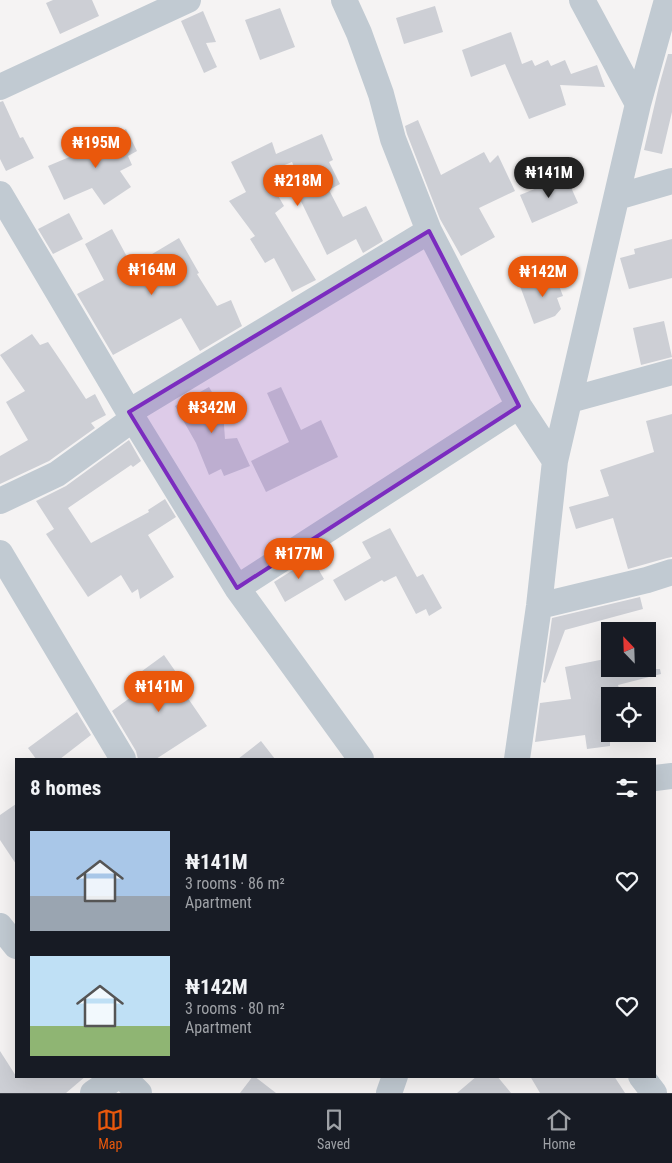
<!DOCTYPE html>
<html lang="en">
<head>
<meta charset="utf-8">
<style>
	body { margin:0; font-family:"Roboto Condensed",sans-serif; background:#20242c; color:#f1f3f6; height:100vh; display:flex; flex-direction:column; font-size:19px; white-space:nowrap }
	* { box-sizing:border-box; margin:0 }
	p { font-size:16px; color:#9ea1a6 }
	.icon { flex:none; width:28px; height:28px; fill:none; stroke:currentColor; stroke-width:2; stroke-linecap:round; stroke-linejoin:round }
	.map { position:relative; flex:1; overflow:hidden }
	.drawer { position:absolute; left:15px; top:758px; width:641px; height:320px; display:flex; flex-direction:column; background:#171b24; border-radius:0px; box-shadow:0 5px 20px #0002 }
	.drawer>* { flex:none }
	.needle { width:32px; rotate:337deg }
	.fabs { position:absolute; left:601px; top:622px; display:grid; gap:10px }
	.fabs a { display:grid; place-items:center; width:55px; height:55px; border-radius:0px; background:#171b24; box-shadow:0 5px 20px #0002; font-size:25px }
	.price { position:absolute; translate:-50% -42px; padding:0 11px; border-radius:18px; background:#ea580c; color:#fff; font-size:16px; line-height:32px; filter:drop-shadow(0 1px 2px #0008) }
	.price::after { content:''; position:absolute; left:50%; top:30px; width:15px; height:11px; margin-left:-8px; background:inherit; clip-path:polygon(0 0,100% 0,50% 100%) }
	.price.current { background:#222; color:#fff }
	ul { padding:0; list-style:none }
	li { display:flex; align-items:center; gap:15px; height:125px; padding:0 15px }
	li span { display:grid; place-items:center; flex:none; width:140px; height:100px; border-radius:0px; color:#555 }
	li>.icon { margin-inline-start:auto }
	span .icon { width:60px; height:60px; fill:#fffc; stroke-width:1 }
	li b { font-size:21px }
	h2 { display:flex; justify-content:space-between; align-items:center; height:60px; padding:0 15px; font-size:21px }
	.dock { display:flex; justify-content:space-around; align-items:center; height:70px; border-top:1px solid #363941; background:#171b24; font-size:14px; color:#9ea1a6 }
	.dock a { display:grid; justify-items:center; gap:2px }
	.dock .current { color:#ea580c }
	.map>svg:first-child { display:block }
	.building { fill:#cdcfd5 }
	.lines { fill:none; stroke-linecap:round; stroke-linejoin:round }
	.minor { stroke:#c1cad2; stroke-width:26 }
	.marked { fill:#7b2cbf; fill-opacity:0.2; stroke:#7b2cbf; stroke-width:4; stroke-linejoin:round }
</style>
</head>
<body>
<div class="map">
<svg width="672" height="1093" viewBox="0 0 672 1093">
	<rect width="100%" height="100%" fill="#f5f3f3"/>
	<!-- building -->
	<path class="building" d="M53,0H92L99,16L60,34L46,3Z
		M435,6L443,32L404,44L396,18Z
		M280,8L295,47L260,60L245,20Z
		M203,11L216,42L206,43L217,67L204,73L181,21Z
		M511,32L522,64L532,60L535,66L548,60L551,66L565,60L571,74L597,65L605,87L560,85L566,105L529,119L505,64L471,77L462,50Z
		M668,54H672V112L662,154L644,150L659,86Z
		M3,101L20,138L23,137L34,158L6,171L0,159V102Z
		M418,120L441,175L484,152L490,163L498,155L515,191L479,208L495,237L461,256L440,219L407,134L405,126Z
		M126,129L137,151L128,156L132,165L120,171L131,187L104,205L92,188L64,200L48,166L79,153Z
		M322,134L333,160L329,162L340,184L329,190L343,217L366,206L383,241L363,253L356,239L327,255L296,191L303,187L292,162L265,173L284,206L275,213L316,280L292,292L274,258L265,263L250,239L255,236L229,201L246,192L231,162L272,142L276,154Z
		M566,176L578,203L532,223L520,195Z
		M69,213L83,239L53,254L38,229Z
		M112,229L132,266L179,238L199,273L197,274L217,306L231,300L242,326L200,351L181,318L113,355L77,294L104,280L85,244Z
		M672,239V278L629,289L620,258L635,254L634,249Z
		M554,273L563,296L557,298L561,309L555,316L534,324L520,286Z
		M664,321L672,357L641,365L633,328Z
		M32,334L40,345L48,342L65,367L86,399L95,394L106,415L91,423L95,428L49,461L0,484V456L28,440L6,402L25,391L0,355Z
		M209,387L223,411L225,439L237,438L250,466L224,476L221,469L209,475L196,443L175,406Z
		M281,387L301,430L321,420L338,457L266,492L251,461L289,442L267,393Z
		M672,414V557L667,558L628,569L613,518L576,529L569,507L609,496L600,470L654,452L646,421Z
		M129,440L141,461L133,467L131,465L68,508L91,543L149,512L148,510L165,499L176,517L148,535L174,577L140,599L138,589L132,593L121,575L88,597L46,534L54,529L36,501L66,486Z
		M390,528L417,577L423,574L442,608L429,616L426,609L416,614L396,576L384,582L382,580L345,601L333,580L371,558L362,542Z
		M312,558L324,579L285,602L274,582Z
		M640,597L643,609L565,630L545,683L543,682L552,618Z
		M164,655L187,688L183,691L207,726L156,759H138L136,751L112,711L146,686L138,674Z
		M610,658V669H660L661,674L618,685L619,688L610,690V746L587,749L585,735L535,742L540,703L571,699L565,667Z
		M77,712L91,735L60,759H36L28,748Z
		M261,741L275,759H238Z
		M16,804V864L0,840V815Z
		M0,1051L16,1076H86L66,1093H0Z
		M253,1076H254L276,1093H240Z
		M477,1076H497L511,1093H457Z
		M530,1076H614L625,1093H540Z"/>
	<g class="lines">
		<!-- minor -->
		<path class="minor" d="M344,0L359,33L381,94L393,139L429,231L519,406L555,461
			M582,0L638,104
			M0,87L188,0
			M0,194L129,412L237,588L361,759
			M617,197L672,181
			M570,400L672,372
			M129,412L429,231
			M0,501L57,474L133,419
			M0,553L123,759
			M237,588L519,406
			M539,606L647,580L672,572
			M517,759L539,606L555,461L638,104L667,0
			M655,778L672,776
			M0,926L16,946
			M122,1076L139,1093
			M641,1076L654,1093
			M93,1093L118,1076
			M389,1093L395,1076"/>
	</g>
	<!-- marked area -->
	<path class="marked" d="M429,231L519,406L237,588L129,412Z"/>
</svg>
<div class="fabs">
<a><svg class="needle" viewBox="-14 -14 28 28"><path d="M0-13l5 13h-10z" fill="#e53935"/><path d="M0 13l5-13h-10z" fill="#9ea1a6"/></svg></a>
<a><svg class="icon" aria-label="locate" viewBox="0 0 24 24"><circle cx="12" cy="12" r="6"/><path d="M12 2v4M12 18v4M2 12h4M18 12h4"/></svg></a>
</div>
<b class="price" style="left:96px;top:169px">₦195M</b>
<b class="price current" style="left:549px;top:199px">₦141M</b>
<b class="price" style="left:298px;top:207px">₦218M</b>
<b class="price" style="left:152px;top:296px">₦164M</b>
<b class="price" style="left:543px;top:298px">₦142M</b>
<b class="price" style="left:212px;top:434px">₦342M</b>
<b class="price" style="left:299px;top:580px">₦177M</b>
<b class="price" style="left:159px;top:713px">₦141M</b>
<section class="drawer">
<h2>8 homes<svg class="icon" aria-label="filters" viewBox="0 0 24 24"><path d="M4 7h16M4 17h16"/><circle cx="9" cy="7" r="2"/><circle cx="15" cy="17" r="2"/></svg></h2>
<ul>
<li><span style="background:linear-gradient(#a9c7e8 65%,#9aa5b1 0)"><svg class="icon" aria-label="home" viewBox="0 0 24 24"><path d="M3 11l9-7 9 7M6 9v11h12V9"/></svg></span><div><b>₦141M</b><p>3 rooms · 86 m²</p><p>Apartment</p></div><svg class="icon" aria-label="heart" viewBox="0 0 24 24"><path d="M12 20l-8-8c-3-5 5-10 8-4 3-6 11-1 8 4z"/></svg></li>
<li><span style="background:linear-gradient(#bfe0f5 70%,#8fb573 0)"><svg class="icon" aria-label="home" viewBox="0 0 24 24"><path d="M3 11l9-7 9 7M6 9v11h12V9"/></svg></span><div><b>₦142M</b><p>3 rooms · 80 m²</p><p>Apartment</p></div><svg class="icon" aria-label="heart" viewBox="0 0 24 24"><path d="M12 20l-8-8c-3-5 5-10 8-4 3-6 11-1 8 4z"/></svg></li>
</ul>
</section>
</div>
<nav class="dock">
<a class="current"><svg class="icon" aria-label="map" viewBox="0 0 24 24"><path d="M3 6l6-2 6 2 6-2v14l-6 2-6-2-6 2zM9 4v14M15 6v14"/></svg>Map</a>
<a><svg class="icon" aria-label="saved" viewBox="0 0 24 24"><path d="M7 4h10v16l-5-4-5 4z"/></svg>Saved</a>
<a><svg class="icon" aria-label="home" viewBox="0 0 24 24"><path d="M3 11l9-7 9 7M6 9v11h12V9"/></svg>Home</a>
</nav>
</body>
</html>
